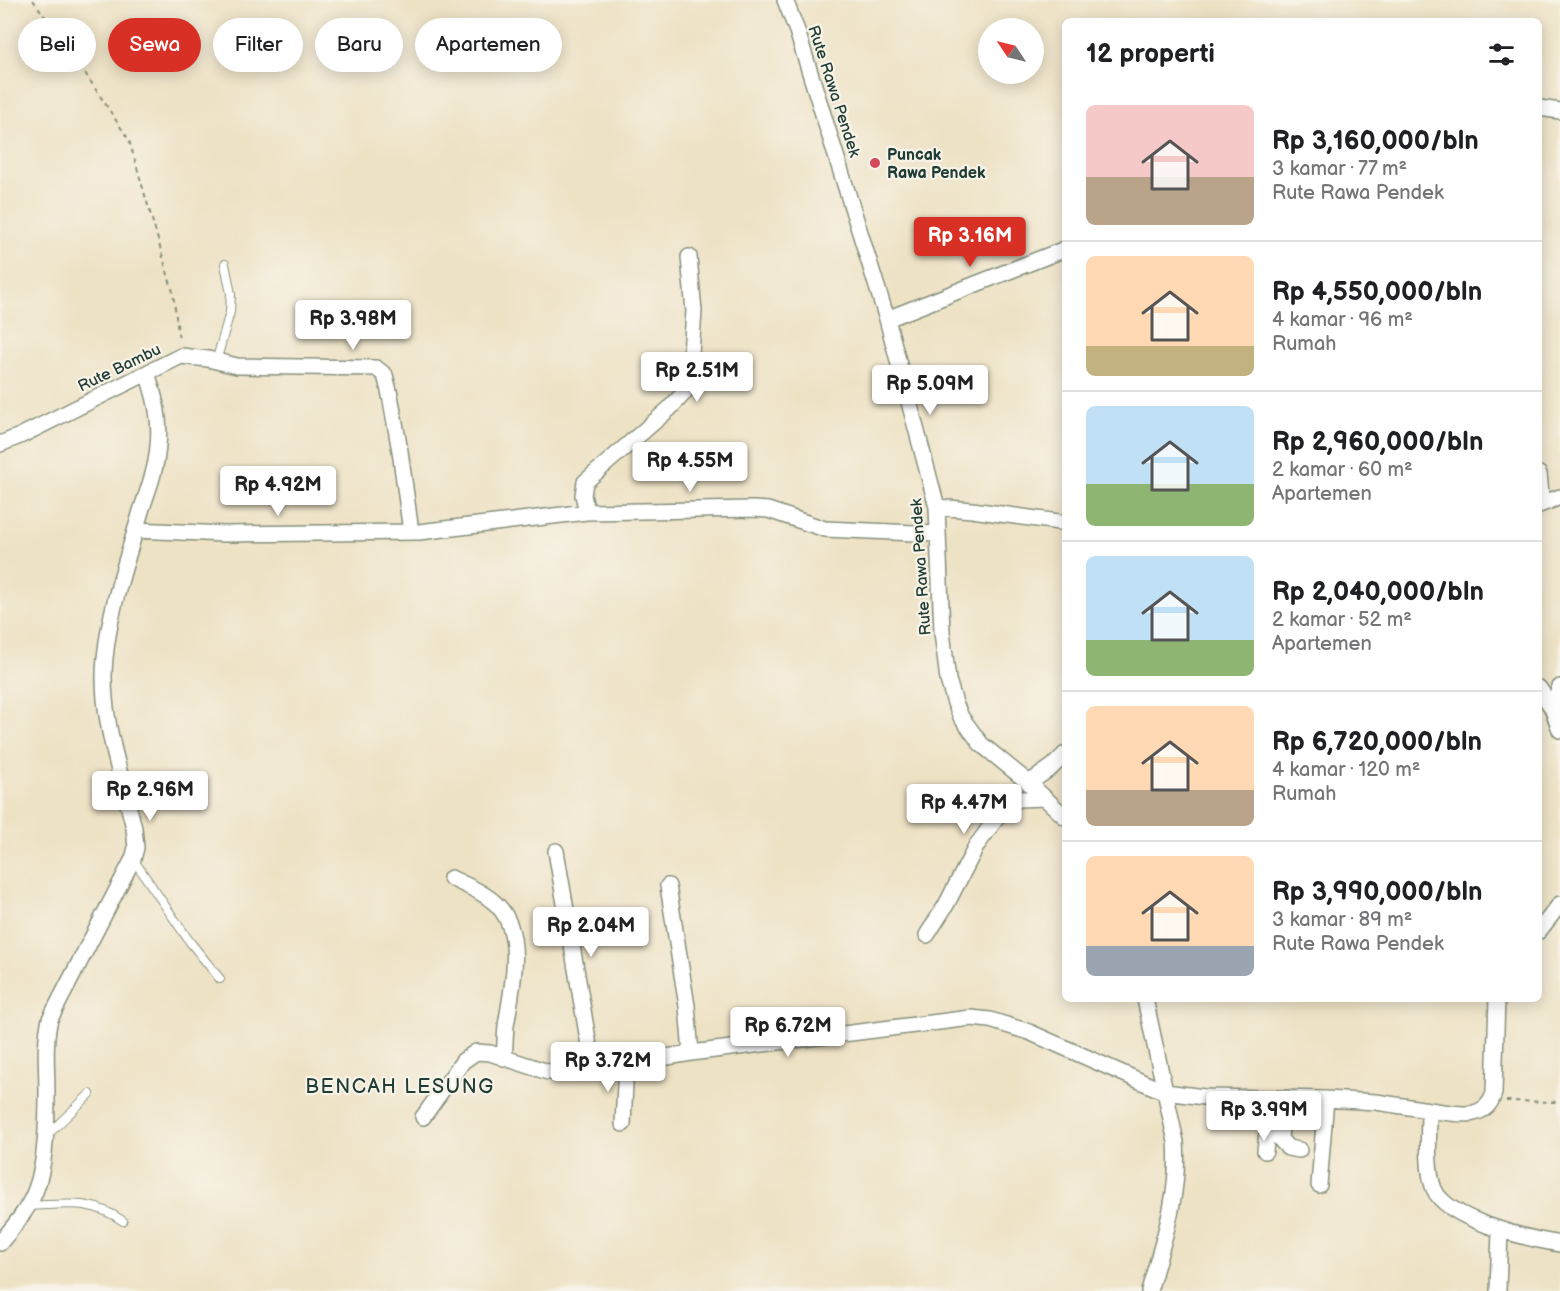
<!DOCTYPE html>
<html lang="id">
<head>
<meta charset="utf-8">
<style>
	body { margin:0; font-family:"Balsamiq Sans",sans-serif; background:#f6f6f6; color:#202124; height:100vh; display:flex; flex-direction:column; font-size:22px; white-space:nowrap }
	* { box-sizing:border-box; margin:0 }
	p { font-size:20px; color:#757577 }
	.icon { flex:none; width:33px; height:33px; fill:none; stroke:currentColor; stroke-width:2; stroke-linecap:round; stroke-linejoin:round }
	.map { position:relative; flex:1; overflow:hidden }
	.side { position:absolute; left:1062px; top:18px; width:480px; height:984px; display:flex; flex-direction:column; background:#fff; border-radius:9px; box-shadow:0 3px 15px #0003 }
	.side>* { flex:none }
	.hud { position:absolute; left:18px; top:18px; width:570px; height:54px; display:flex; gap:12px }
	.needle { width:39px; rotate:305deg }
	.buttons { position:absolute; left:978px; top:18px; display:grid; gap:12px }
	.buttons a { display:grid; place-items:center; width:66px; height:66px; border-radius:50%; background:#fff; box-shadow:0 3px 15px #0003; font-size:30px }
	.price { position:absolute; translate:-50% -51px; padding:0 14px; border-radius:6px; background:#fff; color:#222; font-size:20px; line-height:39px; filter:drop-shadow(0 2px 3px #0008) }
	.price::after { content:''; position:absolute; left:50%; top:36px; width:18px; height:14px; margin-left:-9px; background:inherit; clip-path:polygon(0 0,100% 0,50% 100%) }
	.price.selected { background:#d93025; color:#fff }
	ul { padding:0; list-style:none }
	li { display:flex; align-items:center; gap:18px; height:150px; padding:0 24px }
	li+li { border-top:2px solid #e0e0e0 }
	li span { display:grid; place-items:center; flex:none; width:168px; height:120px; border-radius:9px; color:#555 }
	li>.icon { margin-inline-start:auto }
	span .icon { width:72px; height:72px; fill:#fffc; stroke-width:1 }
	li b { font-size:26px }
	h2 { display:flex; justify-content:space-between; align-items:center; height:72px; padding:0 24px; font-size:26px }
	.tag { padding:0 21px; border-radius:27px; background:#fff; box-shadow:0 3px 15px #0003; font-size:21px; line-height:54px }
	.tag.selected { background:#d93025; color:#fff }
	.map>svg:first-child { display:block }
	.lines { fill:none; stroke-linecap:round; stroke-linejoin:round }
	.lane-casing { stroke:#86907c; stroke-width:10 }
	.street-casing { stroke:#86907c; stroke-width:18 }
	.path { stroke:#86907c; stroke-width:2; stroke-dasharray:4.5 4.5; stroke-linecap:butt }
	.lane { stroke:#fff; stroke-width:8 }
	.street { stroke:#fff; stroke-width:15 }
	.poi-dot { fill:#d1495b; stroke:#f7f3e8; stroke-width:2 }
	.labels { text-anchor:middle; stroke-width:4.5; stroke-linejoin:round; paint-order:stroke }
	.street-label { font-size:16px; fill:#1f3d34; stroke:#f7f3e8 }
	.poi-label { font-size:16px; font-weight:bold; fill:#1f3d34; stroke:#f7f3e8; text-anchor:start }
	.quarter-label { font-size:20px; letter-spacing:1.5px; fill:#1f3d34; stroke:#f7f3e8 }
</style>
</head>
<body>
<div class="map">
<svg width="1560" height="1291" viewBox="0 0 1560 1291">
	<rect width="100%" height="100%" fill="#f7f3e8"/>
	<filter id="ink" filterUnits="userSpaceOnUse"><feTurbulence type="fractalNoise" baseFrequency=".0167" numOctaves="2"/><feDisplacementMap in="SourceGraphic" scale="12" xChannelSelector="R" yChannelSelector="G"/><feConvolveMatrix kernelMatrix="1 2 1 2 8 2 1 2 1" color-interpolation-filters="sRGB"/></filter>
	<filter id="wash" filterUnits="userSpaceOnUse"><feTurbulence type="fractalNoise" baseFrequency=".008" numOctaves="4" result="noise"/><feDisplacementMap in="SourceGraphic" scale="24" xChannelSelector="R" yChannelSelector="G"/><feGaussianBlur stdDeviation="1.35" result="paint"/><feColorMatrix in="noise" values="0 0 0 0 0 0 0 0 0 0 0 0 0 0 0 0 0 1.4 0 .05"/><feComposite in="paint" operator="in"/></filter>
	<g filter="url(#wash)">
		<rect width="100%" height="100%" fill="#eee2c5"/>
	</g>
	<g filter="url(#ink)">
		<g class="lines">
			<!-- lane casing -->
			<g class="lane-casing">
				<path id="lane" d="M216,362L230,312L231,294L225,264
					M133,859L190,942L220,979
					M47,1135L90,1094
					M28,1206C66,1205 90,1198 123,1221"/>
			</g>
			<!-- street casing -->
			<g class="street-casing">
				<path id="street" d="M785,0L797,31L887,319L937,507L942,632L948,680L955,703L961,717L981,744L1029,783L1065,817
					M1539,108L1560,111
					M887,319L1065,249
					M0,444L20,436L181,356L208,359L237,366L376,368L385,375L390,395L400,451L411,532
					M1539,474L1542,504
					M1539,505L1560,497
					M937,507L972,510L1059,522
					M587,512L583,495L585,482L669,409L684,393L690,368L694,311L689,257
					M136,530L225,534L419,532L587,512L754,509L768,510L825,529L937,534
					M1539,688L1552,708L1560,730
					M1552,708L1560,687
					M1029,783L1052,767L1065,754
					M556,851L593,1069
					M451,878C467,886 486,893 498,906C526,935 511,992 506,1026C505,1037 505,1048 504,1058
					M668,886L687,1006L691,1053
					M1539,931L1560,904
					M927,935L946,905L977,845L1003,809L1018,799L1045,798
					M1145,999L1176,1142C1180,1194 1163,1242 1149,1291
					M1284,1099L1280,1139L1288,1148L1299,1150
					M1429,1110C1453,1113 1486,1123 1494,1093L1497,999
					M423,1117L463,1061L476,1052L490,1053L548,1072H577L691,1053L971,1018L990,1020L1029,1032L1165,1092L1204,1097L1326,1099L1376,1102L1429,1110C1429,1133 1426,1169 1434,1189C1447,1220 1529,1239 1560,1244
					M623,1124L626,1064
					M1265,1151L1271,1098
					M1319,1185L1326,1099
					M0,1243C13,1227 29,1209 36,1189C46,1163 47,1121 47,1093C47,1068 44,1043 50,1019L133,859L136,848L134,828C121,773 99,715 105,658C110,607 127,560 141,511C148,490 157,467 158,445C161,419 155,397 147,373
					M1498,1291L1500,1230"/>
			</g>
			<!-- path -->
			<path class="path" d="M33,0L85,73L129,140L173,292L179,341
				M1506,1101L1560,1102"/>
			<!-- lane -->
			<use href="#lane" class="lane"/>
			<!-- street -->
			<use href="#street" class="street"/>
		</g>
	</g>
	<!-- markers -->
	<circle class="poi-dot" cx="875" cy="163" r="6"/>
	<g class="labels">
		<!-- street labels -->
		<g class="street-label">
			<text transform="translate(835 91) rotate(72)" y="6">Rute Rawa Pendek</text>
			<text transform="translate(119 367) rotate(-26)" y="6">Rute Bambu</text>
			<text transform="translate(920 567) rotate(-94)" y="6">Rute Rawa Pendek</text>
		</g>
		<!-- poi labels -->
		<g class="poi-label">
			<text x="887" y="160">Puncak<tspan x="887" dy="18">Rawa Pendek</tspan></text>
		</g>
		<!-- quarter labels -->
		<g class="quarter-label">
			<text x="400" y="1093">BENCAH LESUNG</text>
		</g>
	</g>
</svg>
<div class="buttons">
<a><svg class="needle" viewBox="-14 -14 28 28"><path d="M0-13l5 13h-10z" fill="#e53935"/><path d="M0 13l5-13h-10z" fill="#757577"/></svg></a>
</div>
<b class="price selected" style="left:970px;top:268px">Rp 3.16M</b>
<b class="price" style="left:353px;top:351px">Rp 3.98M</b>
<b class="price" style="left:697px;top:403px">Rp 2.51M</b>
<b class="price" style="left:930px;top:416px">Rp 5.09M</b>
<b class="price" style="left:690px;top:493px">Rp 4.55M</b>
<b class="price" style="left:278px;top:517px">Rp 4.92M</b>
<b class="price" style="left:150px;top:822px">Rp 2.96M</b>
<b class="price" style="left:964px;top:835px">Rp 4.47M</b>
<b class="price" style="left:591px;top:958px">Rp 2.04M</b>
<b class="price" style="left:788px;top:1058px">Rp 6.72M</b>
<b class="price" style="left:608px;top:1093px">Rp 3.72M</b>
<b class="price" style="left:1264px;top:1142px">Rp 3.99M</b>
<div class="hud">
<a class="tag">Beli</a>
<a class="tag selected">Sewa</a>
<a class="tag">Filter</a>
<a class="tag">Baru</a>
<a class="tag">Apartemen</a>
</div>
<section class="side">
<h2>12 properti<svg class="icon" aria-label="filters" viewBox="0 0 24 24"><path d="M4 7h16M4 17h16"/><circle cx="9" cy="7" r="2"/><circle cx="15" cy="17" r="2"/></svg></h2>
<ul>
<li><span style="background:linear-gradient(#f6c9c9 60%,#b9a48a 0)"><svg class="icon" aria-label="home" viewBox="0 0 24 24"><path d="M3 11l9-7 9 7M6 9v11h12V9"/></svg></span><div><b>Rp 3,160,000/bln</b><p>3 kamar · 77 m²</p><p>Rute Rawa Pendek</p></div></li>
<li><span style="background:linear-gradient(#ffd9b3 75%,#c2b280 0)"><svg class="icon" aria-label="home" viewBox="0 0 24 24"><path d="M3 11l9-7 9 7M6 9v11h12V9"/></svg></span><div><b>Rp 4,550,000/bln</b><p>4 kamar · 96 m²</p><p>Rumah</p></div></li>
<li><span style="background:linear-gradient(#bfe0f5 65%,#8fb573 0)"><svg class="icon" aria-label="home" viewBox="0 0 24 24"><path d="M3 11l9-7 9 7M6 9v11h12V9"/></svg></span><div><b>Rp 2,960,000/bln</b><p>2 kamar · 60 m²</p><p>Apartemen</p></div></li>
<li><span style="background:linear-gradient(#bfe0f5 70%,#8fb573 0)"><svg class="icon" aria-label="home" viewBox="0 0 24 24"><path d="M3 11l9-7 9 7M6 9v11h12V9"/></svg></span><div><b>Rp 2,040,000/bln</b><p>2 kamar · 52 m²</p><p>Apartemen</p></div></li>
<li><span style="background:linear-gradient(#ffd9b3 70%,#b9a48a 0)"><svg class="icon" aria-label="home" viewBox="0 0 24 24"><path d="M3 11l9-7 9 7M6 9v11h12V9"/></svg></span><div><b>Rp 6,720,000/bln</b><p>4 kamar · 120 m²</p><p>Rumah</p></div></li>
<li><span style="background:linear-gradient(#ffd9b3 75%,#9aa5b1 0)"><svg class="icon" aria-label="home" viewBox="0 0 24 24"><path d="M3 11l9-7 9 7M6 9v11h12V9"/></svg></span><div><b>Rp 3,990,000/bln</b><p>3 kamar · 89 m²</p><p>Rute Rawa Pendek</p></div></li>
</ul>
</section>
</div>
</body>
</html>
